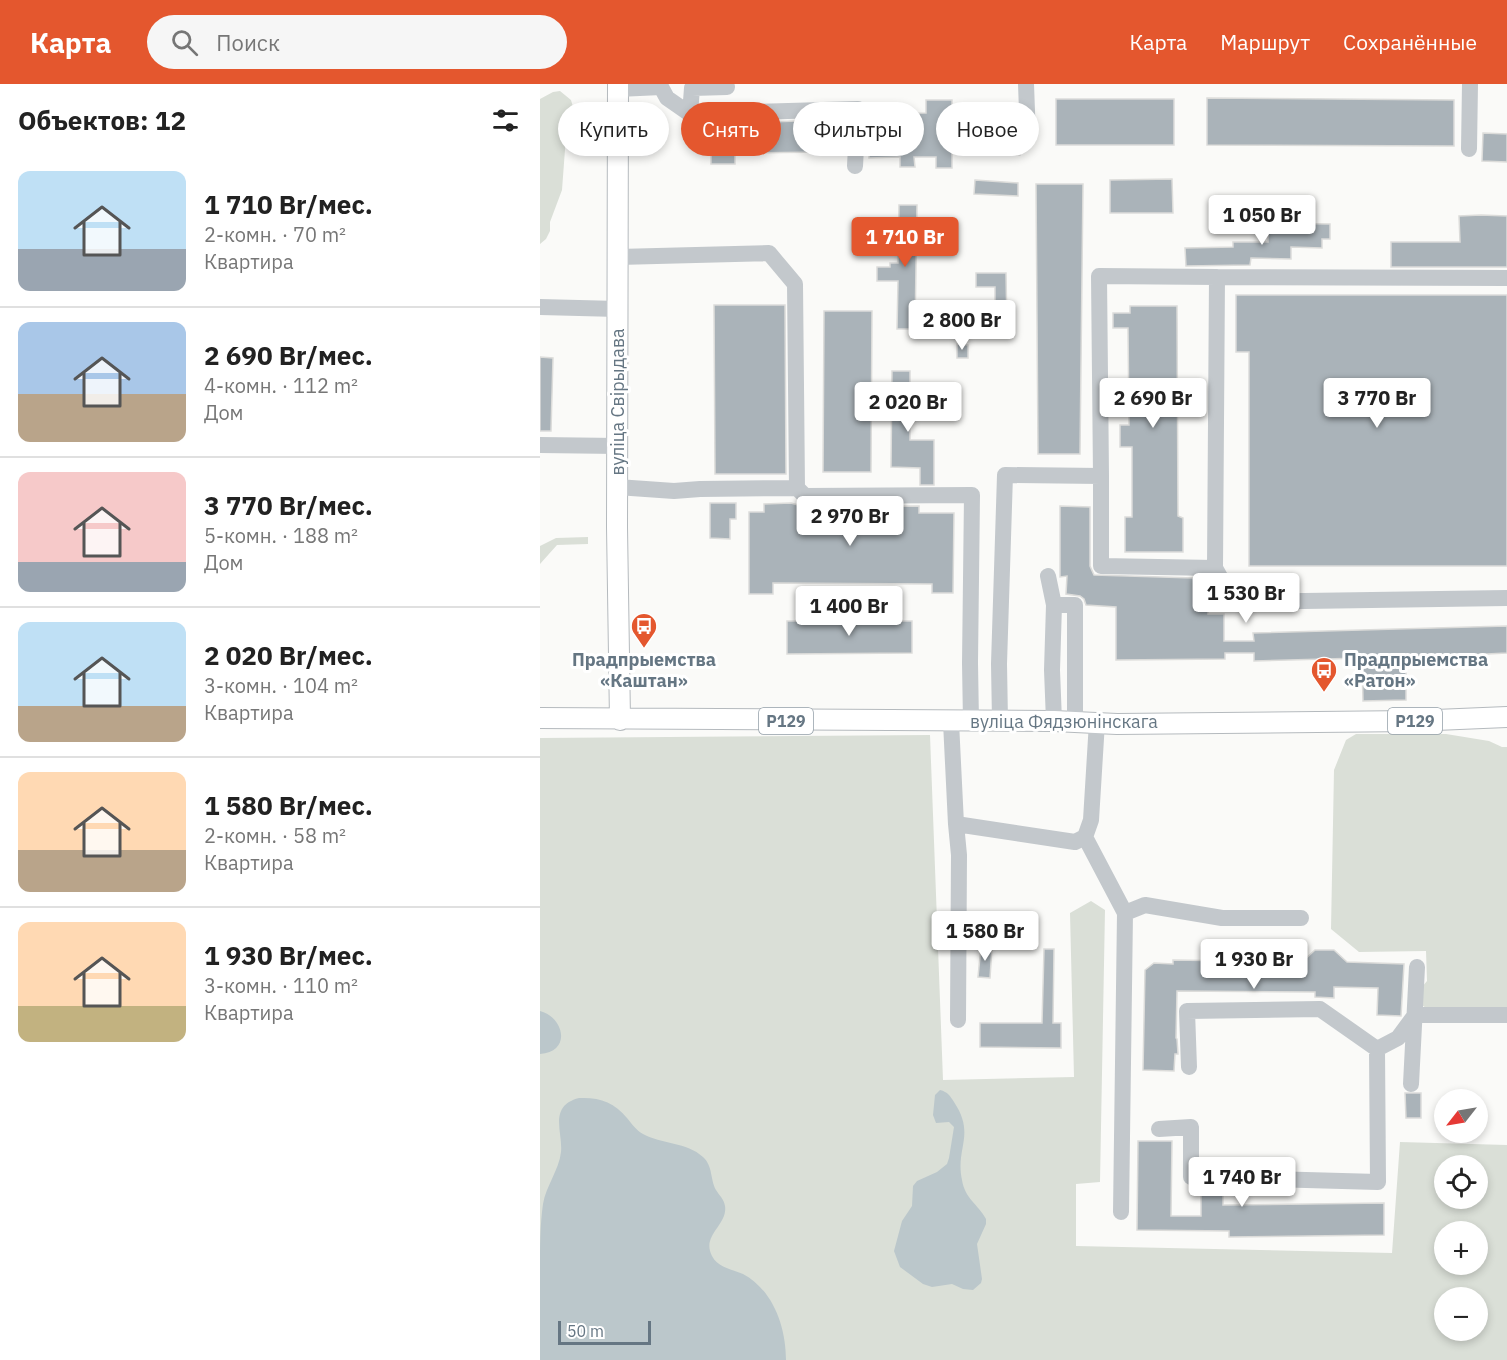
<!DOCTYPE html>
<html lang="ru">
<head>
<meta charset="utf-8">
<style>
	body { margin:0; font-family:"IBM Plex Sans",sans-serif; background:#f6f6f6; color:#222; height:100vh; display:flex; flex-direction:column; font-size:22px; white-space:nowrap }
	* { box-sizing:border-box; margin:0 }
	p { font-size:20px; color:#767676 }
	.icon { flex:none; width:33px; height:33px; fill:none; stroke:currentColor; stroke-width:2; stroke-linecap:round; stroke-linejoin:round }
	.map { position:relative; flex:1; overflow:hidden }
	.panel { display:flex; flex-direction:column; background:#fff; width:540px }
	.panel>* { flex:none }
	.banner { position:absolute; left:18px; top:18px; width:570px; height:54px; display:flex; gap:12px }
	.needle { width:39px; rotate:239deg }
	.controls { position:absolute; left:894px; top:1005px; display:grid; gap:12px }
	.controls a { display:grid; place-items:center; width:54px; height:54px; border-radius:50%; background:#fff; box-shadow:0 3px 9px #0003; font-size:30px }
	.scale { position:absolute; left:18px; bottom:15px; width:93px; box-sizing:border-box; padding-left:6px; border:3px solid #657683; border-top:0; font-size:16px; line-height:21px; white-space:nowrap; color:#657683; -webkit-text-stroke:4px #fff; paint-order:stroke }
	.price { position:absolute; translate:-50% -51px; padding:0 14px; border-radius:6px; background:#fff; color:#222; font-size:20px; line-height:39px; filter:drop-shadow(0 2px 3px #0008) }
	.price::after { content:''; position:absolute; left:50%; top:36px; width:18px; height:14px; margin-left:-9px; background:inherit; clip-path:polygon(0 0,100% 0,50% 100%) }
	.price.selected { background:#e4572e; color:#fff }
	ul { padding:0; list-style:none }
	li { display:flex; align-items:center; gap:18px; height:150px; padding:0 18px }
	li+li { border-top:2px solid #e0e0e0 }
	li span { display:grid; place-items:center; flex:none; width:168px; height:120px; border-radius:12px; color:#555 }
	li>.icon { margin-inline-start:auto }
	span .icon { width:72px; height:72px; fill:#fffc; stroke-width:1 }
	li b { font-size:26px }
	h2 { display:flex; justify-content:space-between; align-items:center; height:72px; padding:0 18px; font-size:26px }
	.tag { padding:0 21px; border-radius:27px; background:#fff; box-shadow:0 3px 9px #0003; font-size:21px; line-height:54px }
	.tag.selected { background:#e4572e; color:#fff }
	header { display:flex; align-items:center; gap:36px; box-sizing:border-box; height:84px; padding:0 30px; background:#e4572e; color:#fff }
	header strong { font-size:28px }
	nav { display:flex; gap:33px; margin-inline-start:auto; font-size:21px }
	.search { width:420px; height:54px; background:#f6f6f6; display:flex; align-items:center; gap:15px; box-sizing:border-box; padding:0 21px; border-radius:33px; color:#767676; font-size:22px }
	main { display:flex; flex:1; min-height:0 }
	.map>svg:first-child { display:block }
	.green { fill:#dadfd7; fill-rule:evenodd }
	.water { fill:#bbc7cb }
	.building { fill:#aab3b9; stroke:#dcdcda; stroke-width:1.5 }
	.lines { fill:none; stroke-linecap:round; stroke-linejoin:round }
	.major-casing { stroke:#b5babe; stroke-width:22 }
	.minor { stroke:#c3c8cc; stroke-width:16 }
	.major { stroke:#fff; stroke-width:20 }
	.labels { text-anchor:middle; stroke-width:6; stroke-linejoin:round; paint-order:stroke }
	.shield { fill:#fff; stroke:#939fa8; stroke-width:1.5 }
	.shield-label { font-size:16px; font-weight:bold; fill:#657683 }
	.street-label { font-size:18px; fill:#657683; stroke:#fff }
	.poi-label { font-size:18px; font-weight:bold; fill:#657683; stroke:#fff }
</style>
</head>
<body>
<header>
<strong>Карта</strong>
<div class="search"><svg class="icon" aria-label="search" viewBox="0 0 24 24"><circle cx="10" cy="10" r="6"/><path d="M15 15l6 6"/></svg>Поиск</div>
<nav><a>Карта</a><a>Маршрут</a><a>Сохранённые</a></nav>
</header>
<main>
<section class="panel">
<h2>Объектов: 12<svg class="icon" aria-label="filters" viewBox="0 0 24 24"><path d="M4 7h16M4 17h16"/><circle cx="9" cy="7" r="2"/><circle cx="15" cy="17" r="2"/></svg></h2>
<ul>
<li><span style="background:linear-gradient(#bfe0f5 65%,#9aa5b1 0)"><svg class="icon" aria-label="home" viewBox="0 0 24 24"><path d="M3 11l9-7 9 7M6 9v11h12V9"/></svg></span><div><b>1 710 Br/мес.</b><p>2-комн. · 70 m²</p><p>Квартира</p></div></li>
<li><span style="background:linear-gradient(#a9c7e8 60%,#b9a48a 0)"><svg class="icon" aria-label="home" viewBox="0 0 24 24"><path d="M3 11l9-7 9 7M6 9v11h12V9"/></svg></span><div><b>2 690 Br/мес.</b><p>4-комн. · 112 m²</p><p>Дом</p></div></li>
<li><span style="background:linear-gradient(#f6c9c9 75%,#9aa5b1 0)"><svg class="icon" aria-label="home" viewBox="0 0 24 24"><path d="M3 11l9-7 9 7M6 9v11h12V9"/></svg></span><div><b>3 770 Br/мес.</b><p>5-комн. · 188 m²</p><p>Дом</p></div></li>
<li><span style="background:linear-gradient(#bfe0f5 70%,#b9a48a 0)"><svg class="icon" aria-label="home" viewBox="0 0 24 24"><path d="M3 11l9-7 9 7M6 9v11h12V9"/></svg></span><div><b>2 020 Br/мес.</b><p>3-комн. · 104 m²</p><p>Квартира</p></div></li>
<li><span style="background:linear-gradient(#ffd9b3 65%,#b9a48a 0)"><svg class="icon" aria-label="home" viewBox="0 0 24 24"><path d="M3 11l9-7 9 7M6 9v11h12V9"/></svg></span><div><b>1 580 Br/мес.</b><p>2-комн. · 58 m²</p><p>Квартира</p></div></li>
<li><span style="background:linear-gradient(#ffd9b3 70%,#c2b280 0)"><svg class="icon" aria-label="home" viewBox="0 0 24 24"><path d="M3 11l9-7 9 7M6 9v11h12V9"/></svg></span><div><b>1 930 Br/мес.</b><p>3-комн. · 110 m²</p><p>Квартира</p></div></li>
</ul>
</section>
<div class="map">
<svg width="967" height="1276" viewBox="0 0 967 1276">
	<rect width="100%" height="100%" fill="#fafaf8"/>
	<!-- green -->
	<path class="green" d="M20,7L31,16L35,30L26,52L22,106L10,138V147L6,155L0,160V15L13,8Z
		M48,453V460L17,461L0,480V462L16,454Z
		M816,650H906L949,657L962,663H967V926L888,925L883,922L882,903L887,897L886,867L819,868L791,845L794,686L806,656Z
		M390,651L403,996L534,993L530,829L551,817L565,826L560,1098L536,1100V1162L852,1169L860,1058L967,1061V1276H0V654ZM904,1082H938V1114H904ZM904,1148H938V1180H904ZM904,1214H938V1246H904Z"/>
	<!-- water -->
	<path class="water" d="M0,927C24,933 32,968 0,970Z
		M400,1006C408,1008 410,1012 414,1018C436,1051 415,1064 422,1096C425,1115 438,1120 446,1135V1140L437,1160L442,1195L441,1199L433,1206L423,1205L412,1200L392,1203L383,1200L360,1183L354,1167L362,1137L372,1122L373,1102L377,1097L397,1088L407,1080L409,1074L414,1043L409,1038L396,1039L393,1031L395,1011Z
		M39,1014C59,1013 74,1018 87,1034C92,1040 96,1046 103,1050C121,1060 147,1058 163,1073C173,1082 170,1095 176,1106C179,1111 184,1115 185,1122C188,1141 161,1151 172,1172C178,1184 192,1185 203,1190C233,1206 246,1243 246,1276H0C0,1245 0,1215 0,1184C0,1163 0,1141 3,1120C6,1102 19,1086 21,1068C23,1048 8,1022 39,1014Z"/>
	<!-- building -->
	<path class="building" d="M667,14L914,16V62L667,61Z
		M516,15H634V61H516Z
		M386,16H412V33L437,31L438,48L412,50V84H396V73H374L375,83H360V73L329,74L328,30L386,29Z
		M287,36V68L195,69V80H171V40Z
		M458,47H477L480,61V71H458Z
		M943,49L967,50V78L942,77Z
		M632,95L633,129H570V96Z
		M435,96L478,99V112L434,110Z
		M496,100H543L540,370H498Z
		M359,121H377L375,245H357L358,197H337V183H350V179H358Z
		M941,131L967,132V183H851V158H920L919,132Z
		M728,139L790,140V155H782V164L751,163V175L711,174L710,181L646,182L645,164L693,163V158H728Z
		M436,189H466L467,244H439V230H455V203H436Z
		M696,211H967V482H709V268H696Z
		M174,221H245L246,390H175Z
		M590,222H637L638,432L643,434V468H585V433H592V363H580V341H589L588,244H573V229H590Z
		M284,227H332L331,388H283Z
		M417,260L428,261V274H417Z
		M0,273L13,274L11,347H0Z
		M352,287H370V356H394V401H380V384L351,383Z
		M170,419H196V435H190V455L170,454Z
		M251,419L265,423L379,422V429H414L413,509H392V500L233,499V510H209V428H224V420Z
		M520,422L550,423V482L554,491L654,494L655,515H668V530H684V557H714L713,549L967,542V569L866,574V616L823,617L822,574L714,577V569H685V575L576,576V523L546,521L544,515L540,512L526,510L527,492L520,493Z
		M247,537H372V569L247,570Z
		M441,862L452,863L450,894L438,893Z
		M504,865H514L513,939H521V964L440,963V939H502Z
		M775,866H794L807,878L864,880L861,932L837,931L838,904L794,903V914L775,913V908L637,907L636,954L637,955L638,970H635L634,987L603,986L605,886L614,879L633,880V876L762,878Z
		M865,1009H881V1034H866Z
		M598,1057H632L631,1132H661V1104H683V1121L844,1119V1151L689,1153V1147L597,1146Z"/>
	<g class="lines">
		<!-- major casing -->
		<g class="major-casing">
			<path id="major" d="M78,0L77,443L80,636
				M0,634L514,637L577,640L872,637L967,633"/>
		</g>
		<!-- minor -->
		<path class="minor" d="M486,0L488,54
			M78,5L121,3L127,14L150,30L318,25L315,82
			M150,30L152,4L187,3
			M929,65L930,0
			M78,173L229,169L255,200L257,404
			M967,194L677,193L675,484L694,518L967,514
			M0,223L78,225
			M0,361L78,362
			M561,392L559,192L677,193
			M77,403L134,407L160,405L257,404L265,412L432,411L430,579L431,638
			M508,492L514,521H535V637
			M460,637L459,580L465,391L561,392V482L675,484
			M514,637L512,586L514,521
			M411,638L416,740L535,758L545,753L551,736L557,638
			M416,740L419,771L418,936
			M545,753L585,829L581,1128
			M585,829L605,821L682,834H761
			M649,983L647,927L780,925L837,965L858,954L875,931H967
			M871,1000L877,883
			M619,1045L651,1043V1093L838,1098L837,965"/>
		<!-- major -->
		<use href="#major" class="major"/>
	</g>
	<!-- icons -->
	<defs>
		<g id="bus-pin" transform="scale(1.35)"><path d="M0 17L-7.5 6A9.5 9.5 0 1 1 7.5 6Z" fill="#e4572e" stroke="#fff"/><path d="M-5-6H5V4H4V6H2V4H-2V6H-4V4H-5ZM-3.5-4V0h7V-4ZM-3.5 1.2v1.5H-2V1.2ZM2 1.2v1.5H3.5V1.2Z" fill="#fff"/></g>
	</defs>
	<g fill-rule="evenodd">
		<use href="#bus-pin" x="104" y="542"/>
		<use href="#bus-pin" x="784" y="586"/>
	</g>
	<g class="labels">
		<!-- shield labels -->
		<g class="shield">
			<rect x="219" y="624" width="54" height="26" rx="4.5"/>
			<rect x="848" y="624" width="54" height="26" rx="4.5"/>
		</g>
		<g class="shield-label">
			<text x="246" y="643">Р129</text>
			<text x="875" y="643">Р129</text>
		</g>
		<!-- street labels -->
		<g class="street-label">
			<text transform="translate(78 318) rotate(-90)" y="6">вуліца Свірыдава</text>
			<text x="524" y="644">вуліца Фядзюнінскага</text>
		</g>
		<!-- poi labels -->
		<g class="poi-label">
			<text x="104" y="582">Прадпрыемства<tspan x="104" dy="21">«Каштан»</tspan></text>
			<text x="804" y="582" text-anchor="start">Прадпрыемства<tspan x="804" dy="21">«Ратон»</tspan></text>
		</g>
	</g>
</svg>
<div class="controls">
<a><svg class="needle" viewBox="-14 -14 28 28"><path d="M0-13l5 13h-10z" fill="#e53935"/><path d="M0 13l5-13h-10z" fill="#767676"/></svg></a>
<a><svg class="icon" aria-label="locate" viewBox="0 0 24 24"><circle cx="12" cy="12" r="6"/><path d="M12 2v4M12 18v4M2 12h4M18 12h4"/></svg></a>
<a>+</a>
<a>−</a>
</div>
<div class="scale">50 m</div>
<b class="price" style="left:722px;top:162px">1 050 Br</b>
<b class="price selected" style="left:365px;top:184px">1 710 Br</b>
<b class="price" style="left:422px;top:267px">2 800 Br</b>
<b class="price" style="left:613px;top:345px">2 690 Br</b>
<b class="price" style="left:837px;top:345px">3 770 Br</b>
<b class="price" style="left:368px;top:349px">2 020 Br</b>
<b class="price" style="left:310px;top:463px">2 970 Br</b>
<b class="price" style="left:706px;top:540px">1 530 Br</b>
<b class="price" style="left:309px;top:553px">1 400 Br</b>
<b class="price" style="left:445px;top:878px">1 580 Br</b>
<b class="price" style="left:714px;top:906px">1 930 Br</b>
<b class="price" style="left:702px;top:1124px">1 740 Br</b>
<div class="banner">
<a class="tag">Купить</a>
<a class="tag selected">Снять</a>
<a class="tag">Фильтры</a>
<a class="tag">Новое</a>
</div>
</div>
</main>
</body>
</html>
